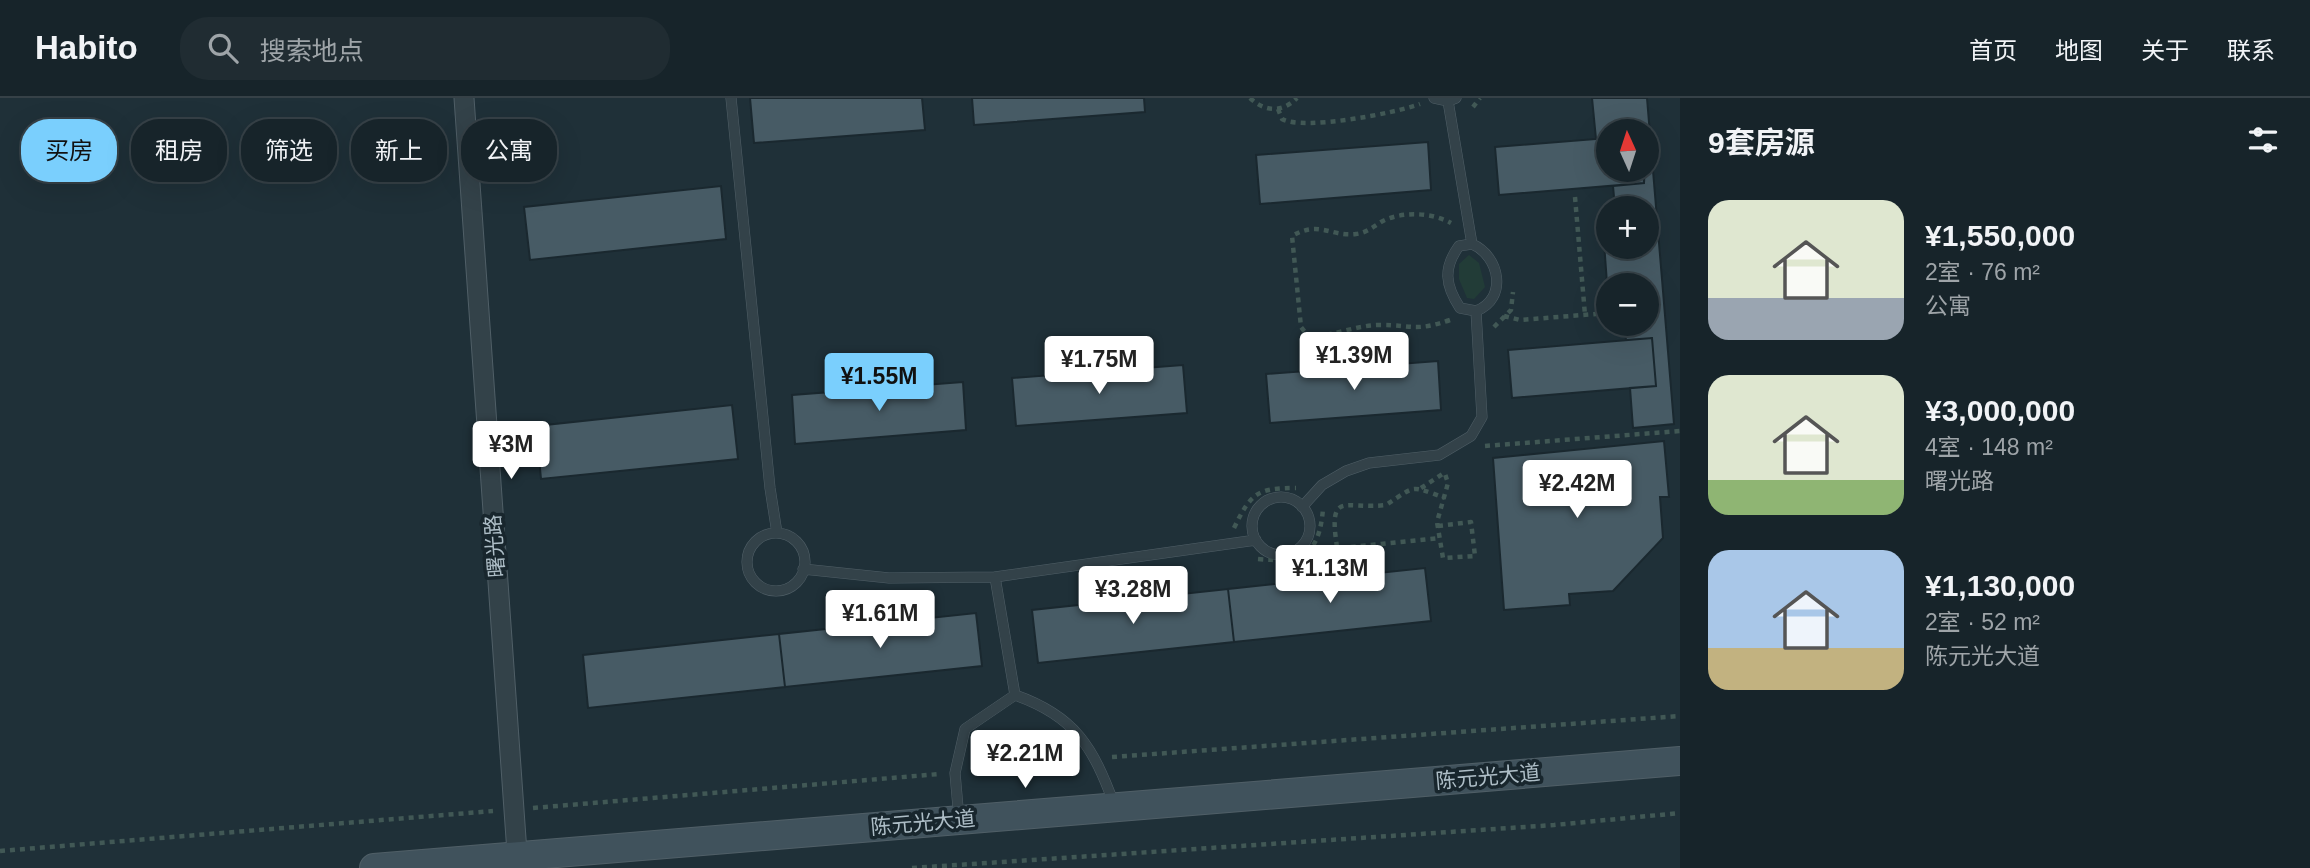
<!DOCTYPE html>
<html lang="zh">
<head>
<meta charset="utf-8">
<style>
	body { margin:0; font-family:Helvetica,"Noto Sans SC",sans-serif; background:#202c32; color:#f1f3f6; height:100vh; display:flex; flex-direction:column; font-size:26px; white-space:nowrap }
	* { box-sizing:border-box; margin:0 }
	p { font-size:23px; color:#9ea4a8 }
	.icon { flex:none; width:38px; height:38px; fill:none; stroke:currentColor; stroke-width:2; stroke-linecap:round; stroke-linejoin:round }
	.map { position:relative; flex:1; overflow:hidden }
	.drawer { display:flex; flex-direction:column; background:#17242a; width:630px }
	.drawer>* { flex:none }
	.hud { position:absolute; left:21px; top:21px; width:665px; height:63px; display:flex; gap:14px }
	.needle { width:46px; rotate:357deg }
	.controls { position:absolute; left:1596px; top:21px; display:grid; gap:14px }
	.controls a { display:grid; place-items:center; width:63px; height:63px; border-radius:50%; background:#17242a; box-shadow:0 7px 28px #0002,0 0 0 2px #364147; font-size:35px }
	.price { position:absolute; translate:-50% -60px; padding:0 16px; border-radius:7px; background:#fff; color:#222; font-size:23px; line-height:46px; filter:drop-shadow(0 2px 4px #0008) }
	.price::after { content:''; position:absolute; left:50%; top:42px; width:21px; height:16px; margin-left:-10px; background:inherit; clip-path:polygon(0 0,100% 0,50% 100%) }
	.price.current { background:#7acffd; color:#111 }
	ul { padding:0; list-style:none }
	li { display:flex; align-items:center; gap:21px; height:175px; padding:0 28px }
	li span { display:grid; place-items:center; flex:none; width:196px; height:140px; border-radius:21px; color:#555 }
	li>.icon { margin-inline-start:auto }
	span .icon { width:84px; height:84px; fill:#fffc; stroke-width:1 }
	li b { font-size:30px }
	h2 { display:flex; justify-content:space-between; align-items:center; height:84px; padding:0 28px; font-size:30px }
	.tag { padding:0 24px; border-radius:28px; background:#17242a; box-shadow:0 7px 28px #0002,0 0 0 2px #364147; font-size:24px; line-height:63px }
	.tag.current { background:#7acffd; color:#111 }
	header { display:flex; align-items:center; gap:42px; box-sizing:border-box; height:98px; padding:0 35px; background:#17242a; border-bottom:2px solid #364147 }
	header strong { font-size:33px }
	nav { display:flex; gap:38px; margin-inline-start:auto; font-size:24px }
	.search { width:490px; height:63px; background:#202c32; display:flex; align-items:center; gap:18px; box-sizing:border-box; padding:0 24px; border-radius:28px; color:#9ea4a8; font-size:26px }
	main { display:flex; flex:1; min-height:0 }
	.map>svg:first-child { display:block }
	.green { fill:#223c37 }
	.building { fill:#475b65; stroke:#1a282f; stroke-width:2 }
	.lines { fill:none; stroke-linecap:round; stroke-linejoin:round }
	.lane-casing { stroke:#505f67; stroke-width:11 }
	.street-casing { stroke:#505f67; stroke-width:21 }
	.secondary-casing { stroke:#505f67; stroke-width:30 }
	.path { stroke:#415855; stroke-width:4.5; stroke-dasharray:5 5; stroke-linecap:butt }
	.lane { stroke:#334249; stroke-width:10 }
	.street { stroke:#334249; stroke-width:19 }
	.secondary { stroke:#40525c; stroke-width:28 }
	.labels { text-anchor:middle; stroke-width:7; stroke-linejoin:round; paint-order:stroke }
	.street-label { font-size:21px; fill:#adbdc6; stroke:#18262d }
</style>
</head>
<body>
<header>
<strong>Habito</strong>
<div class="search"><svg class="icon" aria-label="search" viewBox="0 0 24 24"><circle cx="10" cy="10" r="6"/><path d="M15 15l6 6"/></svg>搜索地点</div>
<nav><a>首页</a><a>地图</a><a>关于</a><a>联系</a></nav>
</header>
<main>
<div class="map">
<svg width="1680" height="770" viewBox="0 0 1680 770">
	<rect width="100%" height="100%" fill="#1f3038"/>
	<!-- green -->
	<path class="green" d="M1469,157L1479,165L1485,189L1474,201L1467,200L1459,181V166Z"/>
	<!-- building -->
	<path class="building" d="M750,0H922L925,32L754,45Z
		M972,0H1144L1145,14L974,27Z
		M1592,0H1647L1674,326L1633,330L1630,290L1656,288L1652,240L1626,242L1624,226H1647V187H1608V199L1602,117L1608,116V149H1647V110H1615L1613,88L1644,85L1647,33H1608V40L1596,41Z
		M1608,40V72H1643L1644,85L1499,97L1495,49Z
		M1428,44L1431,92L1260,106L1256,57Z
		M721,88L726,141L530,162L524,109Z
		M1652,240L1656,288L1512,300L1508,252Z
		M1438,263L1441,312L1270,325L1266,276Z
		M1183,267L1187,315L1016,328L1012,280Z
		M963,284L966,332L795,346L792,297Z
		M732,307L738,361L541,381L536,328Z
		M1664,343L1669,399H1660L1663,440L1613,493L1569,496L1570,507L1504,512L1493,360Z
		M1425,470L1431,523L1234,544L1228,491Z
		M1228,491L1234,544L1038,565L1032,512Z
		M976,515L982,568L785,589L779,536Z
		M779,536L785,589L588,610L583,557Z"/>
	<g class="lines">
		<!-- lane casing -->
		<g class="lane-casing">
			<path id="lane" d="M731,0L770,390L777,435
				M1434,0L1448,3L1456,0
				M1448,3L1472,146
				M1472,146C1500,158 1508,201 1476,213L1460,210C1445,187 1443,170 1459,148Z
				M1252 428a29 29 0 1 1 58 0a29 29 0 1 1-58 0Z
				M1302,409L1322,387L1346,373L1369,365L1439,357L1471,338L1482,319L1476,213
				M747 464a29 29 0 1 1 58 0a29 29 0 1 1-58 0Z
				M803,471L889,480L995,479L1256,442
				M995,479L1015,597
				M959,721L955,675L965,631L1015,597C1075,618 1093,649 1114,706"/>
		</g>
		<!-- street casing -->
		<g class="street-casing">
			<path id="street" d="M464,0L518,769"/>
		</g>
		<!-- secondary casing -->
		<g class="secondary-casing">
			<path id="secondary" d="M374,770L1680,663"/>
		</g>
		<!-- path -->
		<path class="path" d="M1250,0C1265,14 1282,15 1297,0
			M1473,9L1480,0
			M1278,11L1282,21C1303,33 1396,15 1420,6
			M1575,99L1585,217
			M1504,218L1520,222L1608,215
			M1450,222C1415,234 1413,227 1380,227C1355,227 1333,239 1308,238L1301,229L1292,138C1320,122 1330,139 1356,136C1366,135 1373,129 1381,124C1401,113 1431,114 1451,125
			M1494,229L1511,212L1513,194
			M1485,348L1680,333
			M1421,390L1444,375
			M1438,428L1471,424L1475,458L1443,460C1441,448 1439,436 1437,424L1448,385L1444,373
			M1234,430C1251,395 1257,390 1296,390
			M1337,449C1328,391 1345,412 1386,407C1417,387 1409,387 1445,400
			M1311,453L1440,440
			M1258,461C1303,465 1319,457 1323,411
			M1112,659L1680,618
			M973,673L1075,663
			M533,710L939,676
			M0,753L493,713
			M912,770L1554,727L1680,715"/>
		<!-- lane -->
		<use href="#lane" class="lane"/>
		<!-- street -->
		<use href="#street" class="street"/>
		<!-- secondary -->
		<use href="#secondary" class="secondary"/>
	</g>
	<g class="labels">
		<!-- street labels -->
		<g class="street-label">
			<text transform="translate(495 448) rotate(-94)" y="7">曙光路</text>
			<text transform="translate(1488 679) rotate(-5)" y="7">陈元光大道</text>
			<text transform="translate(923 725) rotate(-5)" y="7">陈元光大道</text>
		</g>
	</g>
</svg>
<div class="controls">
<a><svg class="needle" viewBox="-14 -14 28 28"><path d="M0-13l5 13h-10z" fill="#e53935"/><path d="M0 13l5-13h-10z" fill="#9ea4a8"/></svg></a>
<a>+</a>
<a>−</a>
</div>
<b class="price" style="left:1354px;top:294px">¥1.39M</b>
<b class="price" style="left:1099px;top:298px">¥1.75M</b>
<b class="price current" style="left:879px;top:315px">¥1.55M</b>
<b class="price" style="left:511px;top:383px">¥3M</b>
<b class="price" style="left:1577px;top:422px">¥2.42M</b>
<b class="price" style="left:1330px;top:507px">¥1.13M</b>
<b class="price" style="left:1133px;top:528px">¥3.28M</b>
<b class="price" style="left:880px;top:552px">¥1.61M</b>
<b class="price" style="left:1025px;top:692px">¥2.21M</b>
<div class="hud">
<a class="tag current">买房</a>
<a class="tag">租房</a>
<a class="tag">筛选</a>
<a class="tag">新上</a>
<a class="tag">公寓</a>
</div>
</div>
<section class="drawer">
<h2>9套房源<svg class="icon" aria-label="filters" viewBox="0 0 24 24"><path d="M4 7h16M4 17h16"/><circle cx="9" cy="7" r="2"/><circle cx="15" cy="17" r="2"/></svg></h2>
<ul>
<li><span style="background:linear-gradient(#dfe7d0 70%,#9aa5b1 0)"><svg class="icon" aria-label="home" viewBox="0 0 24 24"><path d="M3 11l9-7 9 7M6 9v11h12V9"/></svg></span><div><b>¥1,550,000</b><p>2室 · 76 m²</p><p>公寓</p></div></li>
<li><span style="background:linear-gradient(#dfe7d0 75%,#8fb573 0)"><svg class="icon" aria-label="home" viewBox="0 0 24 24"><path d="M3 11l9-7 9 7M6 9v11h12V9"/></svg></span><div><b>¥3,000,000</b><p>4室 · 148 m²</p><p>曙光路</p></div></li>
<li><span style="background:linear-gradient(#a9c7e8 70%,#c2b280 0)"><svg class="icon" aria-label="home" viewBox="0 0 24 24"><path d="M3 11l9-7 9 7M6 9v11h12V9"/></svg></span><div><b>¥1,130,000</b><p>2室 · 52 m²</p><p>陈元光大道</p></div></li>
</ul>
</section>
</main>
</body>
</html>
